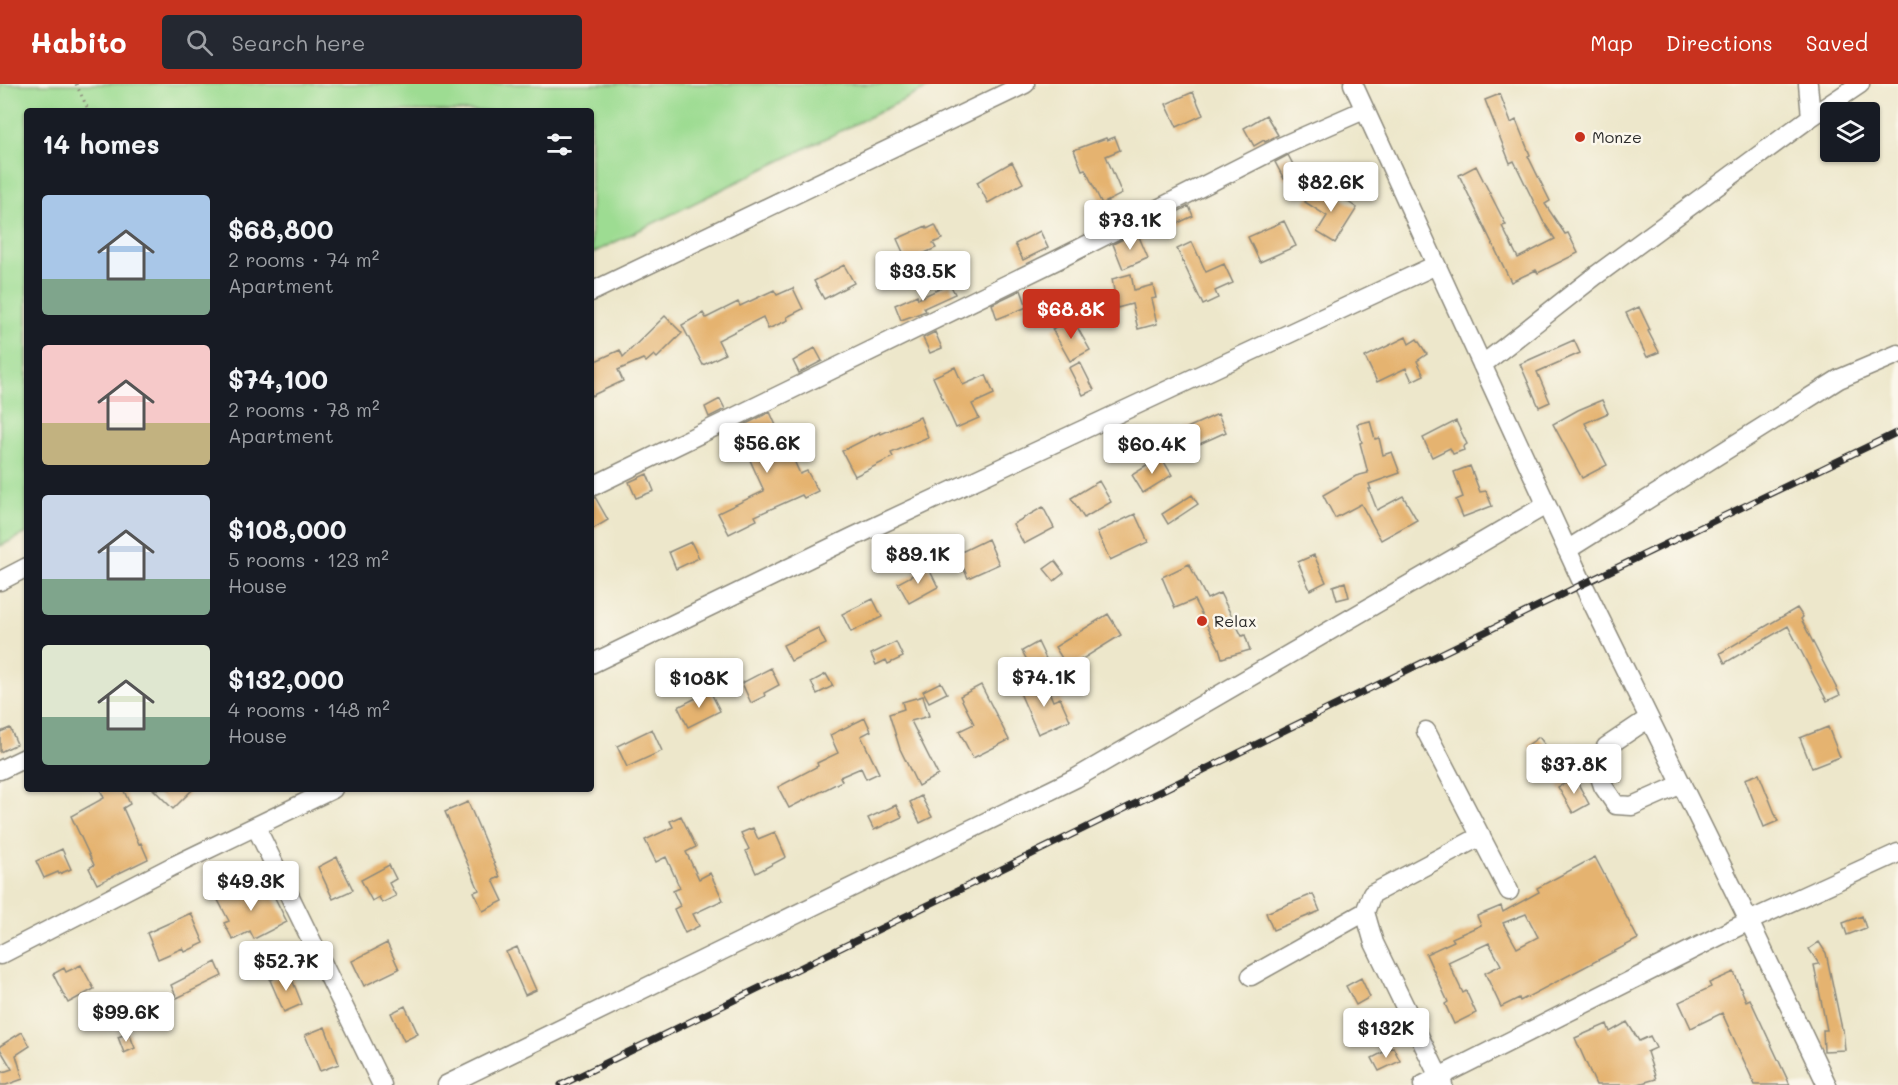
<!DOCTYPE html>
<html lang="en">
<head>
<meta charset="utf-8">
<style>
	body { margin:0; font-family:Mali,sans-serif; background:#242831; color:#f1f3f6; height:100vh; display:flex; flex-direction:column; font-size:22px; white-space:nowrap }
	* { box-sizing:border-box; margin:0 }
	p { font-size:20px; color:#9ea1a6 }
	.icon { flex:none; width:33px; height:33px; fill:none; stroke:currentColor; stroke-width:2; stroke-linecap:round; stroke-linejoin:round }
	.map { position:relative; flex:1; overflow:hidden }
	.drawer { position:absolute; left:24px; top:24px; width:570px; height:684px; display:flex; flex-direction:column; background:#171b24; border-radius:6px; box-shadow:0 2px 4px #0004 }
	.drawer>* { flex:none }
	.controls { position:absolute; left:1820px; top:18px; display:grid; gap:12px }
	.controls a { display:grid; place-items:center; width:60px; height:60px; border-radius:6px; background:#171b24; box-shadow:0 2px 4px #0004; font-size:30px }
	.price { position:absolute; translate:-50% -51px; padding:0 14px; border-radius:6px; background:#fff; color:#222; font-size:20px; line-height:39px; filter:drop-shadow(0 2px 3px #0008) }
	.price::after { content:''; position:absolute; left:50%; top:36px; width:18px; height:14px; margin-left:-9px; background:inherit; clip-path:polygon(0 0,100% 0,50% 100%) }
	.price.active { background:#c8321e; color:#fff }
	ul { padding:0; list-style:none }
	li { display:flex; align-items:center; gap:18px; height:150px; padding:0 18px }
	li span { display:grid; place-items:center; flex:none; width:168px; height:120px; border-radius:6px; color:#555 }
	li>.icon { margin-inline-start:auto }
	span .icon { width:72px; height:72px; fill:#fffc; stroke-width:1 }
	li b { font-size:26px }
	h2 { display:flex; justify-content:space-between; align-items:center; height:72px; padding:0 18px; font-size:26px }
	header { display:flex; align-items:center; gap:36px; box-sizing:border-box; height:84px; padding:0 30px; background:#c8321e; color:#fff }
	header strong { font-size:28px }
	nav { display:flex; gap:33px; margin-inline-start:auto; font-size:21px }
	.search { width:420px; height:54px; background:#242831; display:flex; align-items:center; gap:15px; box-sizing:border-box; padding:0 21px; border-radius:6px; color:#9ea1a6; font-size:22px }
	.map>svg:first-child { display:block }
	.green { fill:#9ddc92; stroke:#64845e; stroke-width:1.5 }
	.building { fill:#e5b370; fill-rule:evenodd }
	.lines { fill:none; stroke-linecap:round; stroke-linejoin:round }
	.minor-casing { stroke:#8c897b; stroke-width:21 }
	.path { stroke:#8c897b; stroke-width:3; stroke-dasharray:1.5 4.5; stroke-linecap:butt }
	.minor { stroke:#fff; stroke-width:18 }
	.rail-casing { stroke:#2b2b2b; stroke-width:7 }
	.rail { stroke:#fbf7ec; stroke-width:4.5; stroke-dasharray:14; stroke-linecap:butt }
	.poi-dot { fill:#c8321e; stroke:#fbf7ec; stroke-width:2 }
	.labels { text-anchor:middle; stroke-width:5; stroke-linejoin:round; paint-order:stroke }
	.poi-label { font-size:16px; fill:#2b2b2b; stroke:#fbf7ec; text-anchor:start }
</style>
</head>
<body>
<header>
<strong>Habito</strong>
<div class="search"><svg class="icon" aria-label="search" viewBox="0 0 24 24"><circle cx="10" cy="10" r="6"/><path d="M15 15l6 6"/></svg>Search here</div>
<nav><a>Map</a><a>Directions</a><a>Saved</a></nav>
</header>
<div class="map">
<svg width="1898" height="1001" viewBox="0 0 1898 1001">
	<rect width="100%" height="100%" fill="#fbf7ec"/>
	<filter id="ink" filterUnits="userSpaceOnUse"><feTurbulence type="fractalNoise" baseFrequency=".0167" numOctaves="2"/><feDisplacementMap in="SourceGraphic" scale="12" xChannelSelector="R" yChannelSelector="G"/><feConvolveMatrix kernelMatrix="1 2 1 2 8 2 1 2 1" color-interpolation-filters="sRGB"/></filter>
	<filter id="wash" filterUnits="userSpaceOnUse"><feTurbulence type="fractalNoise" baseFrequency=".008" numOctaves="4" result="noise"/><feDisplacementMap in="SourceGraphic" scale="24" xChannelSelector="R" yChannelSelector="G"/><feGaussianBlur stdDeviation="1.35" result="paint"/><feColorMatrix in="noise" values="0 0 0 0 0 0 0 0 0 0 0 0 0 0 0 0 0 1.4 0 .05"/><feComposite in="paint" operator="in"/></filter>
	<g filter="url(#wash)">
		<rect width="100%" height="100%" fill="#ede7cb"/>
		<!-- green -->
		<path class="green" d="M0,0H936L591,170V27H27V449L0,462Z"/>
		<g id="blocks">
			<!-- building -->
			<path class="building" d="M1193,8L1203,31L1177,43L1166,20Z
				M1500,10L1511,39L1516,36L1530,71L1528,72L1550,117L1545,120L1565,150L1568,149L1578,169L1538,189L1536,186L1511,198L1459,91L1476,82L1506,141L1502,142L1518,174L1555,155L1543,137L1514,77L1510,79L1485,16Z
				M1266,31L1278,51L1265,58L1264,56L1254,62L1244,44Z
				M1115,53L1120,66L1106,72L1122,110L1102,120L1085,85L1082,86L1074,66L1106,54L1107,56Z
				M1288,71L1297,88L1284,95L1275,78Z
				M1012,78L1023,99L988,119L977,98Z
				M1315,102L1337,115L1339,112L1357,124L1335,159L1317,148L1327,132L1305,118Z
				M1189,122L1193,132L1161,147L1157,138Z
				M1284,137L1296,162L1260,178L1248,153Z
				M935,141L942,155L933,159L936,164L907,177L897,155L926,142L927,145Z
				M1040,147L1048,164L1023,176L1015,160Z
				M1137,148L1148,174L1123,185L1113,160Z
				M1192,158L1206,188L1224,180L1233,199L1215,207L1218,214L1203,221L1177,165Z
				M844,181L854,199L824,215L814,197Z
				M1131,190L1134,206L1153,201L1156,214L1151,215L1157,240L1138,245L1132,220L1117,224L1112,195Z
				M950,200L955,210L924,224L926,227L901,236L895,221L917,211L918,215Z
				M793,204L803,225L787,233L788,236L768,245L763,233L718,256L725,270L703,281L682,241L703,229L706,234L738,218L740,222L774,206L777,211Z
				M1021,206L1027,223L997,235L992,220Z
				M1639,223L1650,246L1648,247L1659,268L1647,273L1626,229Z
				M665,232L682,249L657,274L654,271L646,278L643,275L618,286L623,297L591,312V279L620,266L623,273Z
				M1072,234L1090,266L1070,277L1052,245Z
				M935,248L942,264L930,269L923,254Z
				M1406,253L1409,260L1417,255L1427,270L1417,277L1424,291L1412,297L1406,284L1377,298L1365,273Z
				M1574,256L1580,269L1537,288L1550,318L1539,323L1520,280Z
				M815,264L822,277L799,289L793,277Z
				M1080,278L1094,306L1083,311L1069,284Z
				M955,283L963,301L986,291L994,310L972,320L979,334L956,344L933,293Z
				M720,315L725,325L709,333L705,323Z
				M1602,316L1608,329L1585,339L1607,381L1582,394L1553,340L1578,326Z
				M770,328L787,366L789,365L800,390L807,387L818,407L804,414L802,411L755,432L757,436L729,450L718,429L764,407L736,345Z
				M1218,330L1226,348L1193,363L1185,345Z
				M920,333L928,353L891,369L893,373L855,392L842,367L880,348L881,350Z
				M1370,337L1375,355L1379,354L1383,371L1392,368L1400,389L1369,400L1371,405H1369L1377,426L1403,412L1417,436L1381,456L1361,420L1335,434L1323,411L1356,392L1368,389L1360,359L1362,358L1357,340Z
				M1456,337L1467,360L1463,363L1464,366L1453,370L1450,364L1432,373L1423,354Z
				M1161,373L1172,391L1143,409L1132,391Z
				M1470,382L1480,408L1486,407L1492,422L1463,433L1456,416L1463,413L1454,388Z
				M647,390L654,407L636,414L629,398Z
				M1099,397L1111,418L1084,434L1071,414Z
				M1192,411L1198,420L1168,440L1162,430Z
				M595,413L608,436L591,446V414Z
				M1043,423L1054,444L1024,460L1013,440Z
				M1135,430L1148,458L1110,476L1097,448Z
				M988,455L999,480L968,494L957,470Z
				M691,458L699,474L676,485L669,468Z
				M1314,471L1326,498L1310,506L1298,478Z
				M1055,477L1064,489L1054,497L1044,485Z
				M1189,480L1207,515L1220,509L1242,552L1245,551L1250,566L1222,574L1219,564L1194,516L1175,524L1162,493Z
				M928,483L938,503L909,519L898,499Z
				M1345,498L1349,513L1337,516L1333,502Z
				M873,515L882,533L851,548L842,530Z
				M1797,524L1803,533L1801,535L1840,611L1827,617L1788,542L1725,579L1720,569Z
				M1108,530L1121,551L1068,584L1055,563Z
				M818,544L826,560L791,577L783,561Z
				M896,558L903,573L888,580L886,576L876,581L871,570Z
				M1038,558L1047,577L1032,585L1022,567Z
				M771,584L779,601L764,609L765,612L751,619L742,599Z
				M826,590L833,602L817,610L811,598Z
				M941,598L947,609L929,618L923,607Z
				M1045,598L1053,617L1060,614L1070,636L1038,650L1020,609Z
				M981,601L1009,656L973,674L959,647L974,640L960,612Z
				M710,607L720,627L688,643L678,623Z
				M923,612L929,632L911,637L938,691L918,702L900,665L889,630L904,625L902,618Z
				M865,634L871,647L861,652L879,689L866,695L861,684L840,693L842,697L789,724L778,703L818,682L817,679L838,669L830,651Z
				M1828,643L1840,673L1812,684L1800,654Z
				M10,644L17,660L0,668V648Z
				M652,645L662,667L627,683L617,662Z
				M1539,653L1554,672L1543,681L1528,661Z
				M1759,690L1778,737L1764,743L1745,695Z
				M1575,694L1589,720L1573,729L1558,703Z
				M100,705H123L130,720L123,724L139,760L141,759L148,775L97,800L89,784L94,781L71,732L104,714Z
				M153,705H193L173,725Z
				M921,712L932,733L920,739L910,718Z
				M468,718L500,793L493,796L503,817L483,827L474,808L479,806L445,728Z
				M896,721L902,733L874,746L868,734Z
				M681,732L696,763L686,768L699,795L710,789L723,816L693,830L699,842L685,849L674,825L680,822L673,807L680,804L666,773L656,778L645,756L673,743L670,737Z
				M753,744L758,755L775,748L786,773L756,789L746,767L749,765L741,749Z
				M62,765L71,785L59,790L58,788L44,794L36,777Z
				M337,773L353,806L333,815L318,783Z
				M1595,773L1638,855L1520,917L1519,914L1501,923L1485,889L1501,881L1489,859L1448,878L1463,909L1466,907L1476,929L1454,940L1445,920L1448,918L1426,870L1454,857L1452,854L1481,841L1477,832L1501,822L1503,828L1539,808L1537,804ZM1526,830L1538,853L1517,864L1503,839Z
				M389,781L396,795L389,799L396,812L382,819L379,813L372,817L361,796Z
				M248,793L259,815L272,808L287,838L254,855L250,847L233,856L224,839L229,837L218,816L237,806L234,801Z
				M1313,810L1320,827L1273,846L1266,829Z
				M191,829L204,859L185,868L183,864L158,875L147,849Z
				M1862,832L1866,844L1847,851L1843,839Z
				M1819,858L1826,869L1842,945H1843L1845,966L1824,967L1823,946H1827L1814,881L1819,880L1809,865Z
				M387,859L399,885L364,902L352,877Z
				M517,863L536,906L525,911L506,868Z
				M216,878L222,892L177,914L171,901Z
				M81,881L94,905L68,919L53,890L64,884L66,888Z
				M289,888L302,920L284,928L270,896Z
				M1734,888L1746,917L1750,915L1790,1001H1755L1722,929L1691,944L1679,918L1711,903L1709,899Z
				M1361,894L1370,913L1356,921L1346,902Z
				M405,922L418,950L404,957L391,929Z
				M1627,938L1639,957L1650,952L1656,964L1647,968L1656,995L1635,1001H1596L1575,954L1607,940L1610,948Z
				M325,943L339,980L320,987L305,951Z
				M22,948L30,962L16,971L23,995L6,1001H0V989L12,985L0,965V962Z
				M129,949L135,964L124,969L118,953Z
				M1393,963L1400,977L1379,987L1372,974Z"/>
		</g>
	</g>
	<g filter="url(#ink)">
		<use href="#blocks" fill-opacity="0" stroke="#8c897b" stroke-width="1.5"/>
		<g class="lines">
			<!-- minor casing -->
			<g class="minor-casing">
				<path id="minor" d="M1353,0L1583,500L1749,837L1827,1001
					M1808,0L1811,33
					M591,208L1025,0
					M1482,281L1595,192L1811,33L1860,0
					M591,403L1055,177L1282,62L1364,26
					M1567,466L1839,295L1898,270
					M0,497L27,483
					M591,580L853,453L1436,181
					M1649,634L1606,663L1596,681L1603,702L1616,721L1632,722L1682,700
					M1426,647L1509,807
					M0,686L27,673
					M256,743L382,1001
					M0,871L171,783L333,705
					M1251,892L1365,828
					M446,1001L1076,694L1546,421
					M1423,1001L1749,837L1898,769
					M1443,1001L1374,859L1365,828L1372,810L1481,752"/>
			</g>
			<!-- path -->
			<path class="path" d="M76,0L89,27"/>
			<!-- minor -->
			<use href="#minor" class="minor"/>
			<!-- rail casing -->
			<g class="rail-casing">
				<path id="rail" d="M561,1001L1583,500L1898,348"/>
			</g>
			<!-- rail -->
			<use href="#rail" class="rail"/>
		</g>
	</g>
	<!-- markers -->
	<g class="poi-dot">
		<circle cx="1580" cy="53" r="6"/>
		<circle cx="1202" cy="537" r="6"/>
	</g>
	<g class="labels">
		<!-- poi labels -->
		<g class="poi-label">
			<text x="1592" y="59">Monze</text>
			<text x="1214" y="543">Relax</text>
		</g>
	</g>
</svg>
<div class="controls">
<a><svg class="icon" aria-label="layers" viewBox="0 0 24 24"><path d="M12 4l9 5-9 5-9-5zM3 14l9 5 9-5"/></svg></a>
</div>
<b class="price" style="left:1331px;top:129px">$82.6K</b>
<b class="price" style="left:1130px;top:167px">$73.1K</b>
<b class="price" style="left:923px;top:218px">$33.5K</b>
<b class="price active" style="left:1071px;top:256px">$68.8K</b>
<b class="price" style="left:767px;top:390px">$56.6K</b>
<b class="price" style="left:1152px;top:391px">$60.4K</b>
<b class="price" style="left:918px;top:501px">$89.1K</b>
<b class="price" style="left:1044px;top:624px">$74.1K</b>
<b class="price" style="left:699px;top:625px">$108K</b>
<b class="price" style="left:1574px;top:711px">$37.8K</b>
<b class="price" style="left:251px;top:828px">$49.3K</b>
<b class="price" style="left:286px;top:908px">$52.7K</b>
<b class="price" style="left:126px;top:959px">$99.6K</b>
<b class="price" style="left:1386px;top:975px">$132K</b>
<section class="drawer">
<h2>14 homes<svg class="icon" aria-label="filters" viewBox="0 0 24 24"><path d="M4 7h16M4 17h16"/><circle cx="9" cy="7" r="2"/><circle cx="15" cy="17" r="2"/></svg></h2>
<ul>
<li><span style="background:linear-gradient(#a9c7e8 70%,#7fa58c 0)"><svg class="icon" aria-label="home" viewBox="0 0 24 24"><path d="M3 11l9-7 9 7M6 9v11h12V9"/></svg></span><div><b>$68,800</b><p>2 rooms · 74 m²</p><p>Apartment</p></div></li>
<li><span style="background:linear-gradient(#f6c9c9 65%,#c2b280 0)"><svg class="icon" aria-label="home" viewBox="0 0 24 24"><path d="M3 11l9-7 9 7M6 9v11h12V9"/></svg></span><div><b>$74,100</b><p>2 rooms · 78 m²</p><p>Apartment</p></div></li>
<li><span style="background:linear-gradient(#c9d6e8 70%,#7fa58c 0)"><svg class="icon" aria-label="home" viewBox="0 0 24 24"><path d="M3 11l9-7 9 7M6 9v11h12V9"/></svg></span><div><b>$108,000</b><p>5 rooms · 123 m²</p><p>House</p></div></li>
<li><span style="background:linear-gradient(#dfe7d0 60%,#7fa58c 0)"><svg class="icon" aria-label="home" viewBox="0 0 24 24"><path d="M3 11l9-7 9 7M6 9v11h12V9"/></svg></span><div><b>$132,000</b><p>4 rooms · 148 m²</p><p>House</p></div></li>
</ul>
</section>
</div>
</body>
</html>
